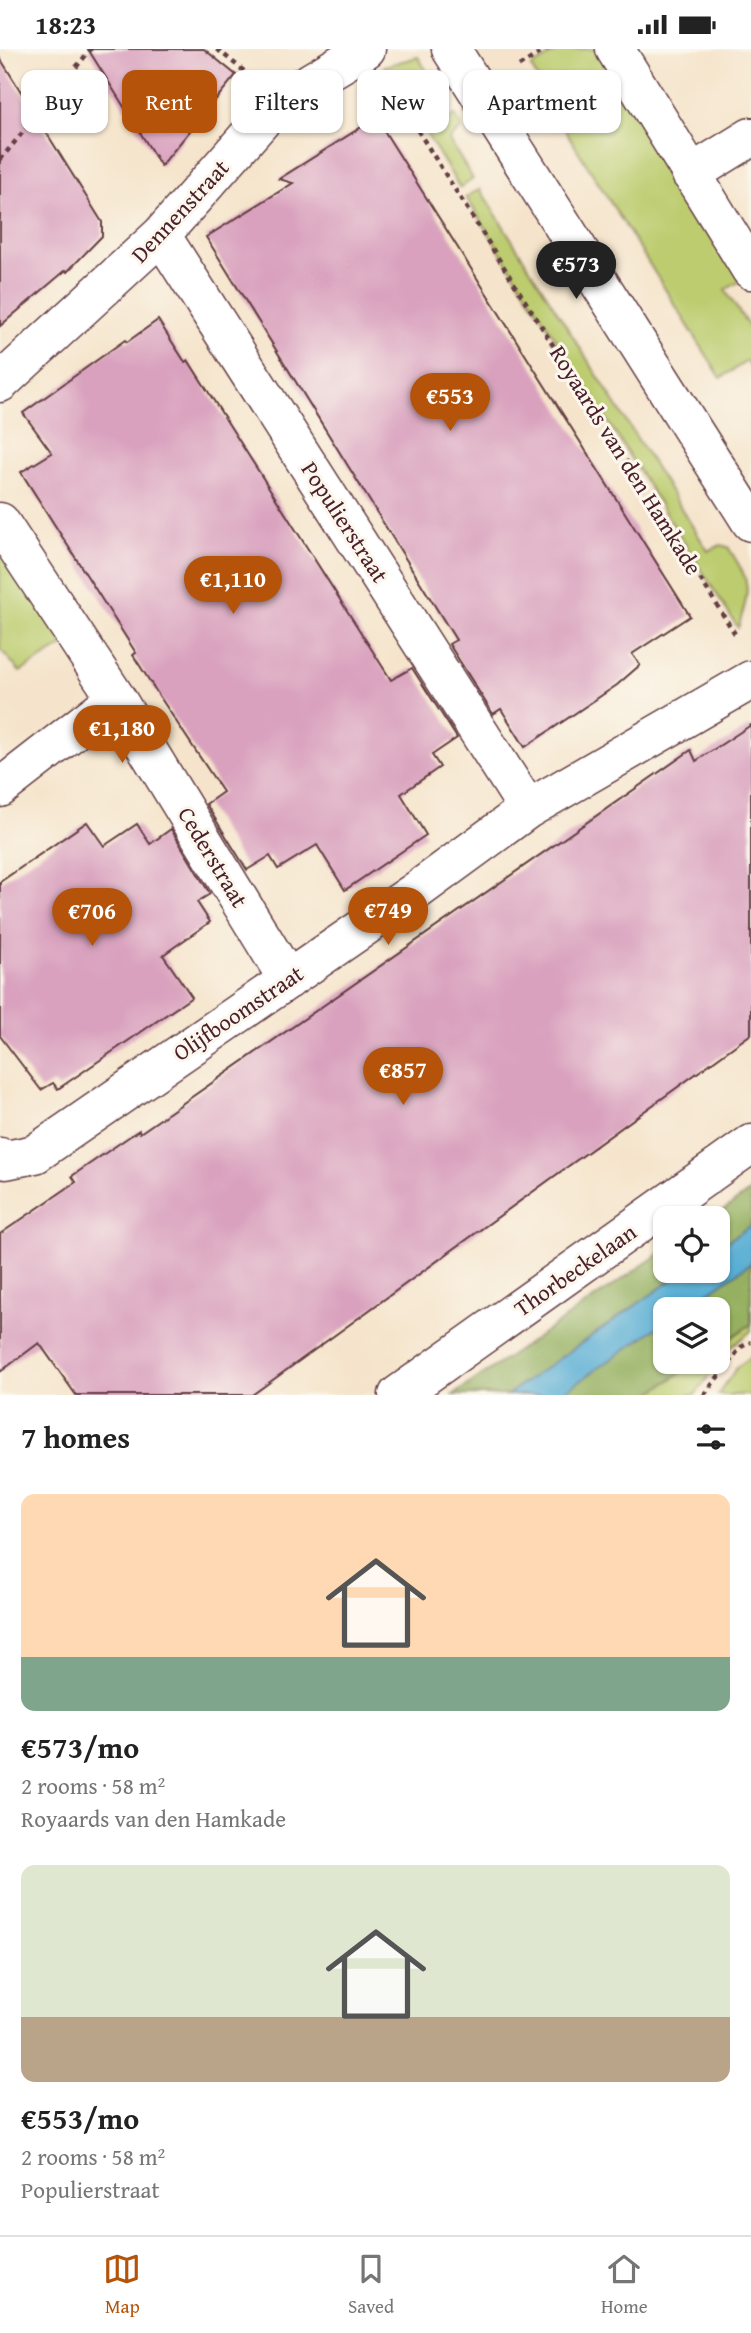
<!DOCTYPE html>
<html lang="en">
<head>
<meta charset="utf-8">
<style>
	body { margin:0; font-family:"Gentium Book Plus",serif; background:#f6f6f6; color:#222; height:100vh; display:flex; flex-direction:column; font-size:26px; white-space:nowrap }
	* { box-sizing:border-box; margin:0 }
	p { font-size:23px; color:#767676 }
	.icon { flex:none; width:38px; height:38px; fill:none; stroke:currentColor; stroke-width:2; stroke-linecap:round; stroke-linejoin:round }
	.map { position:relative; height:1346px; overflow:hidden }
	.panel { display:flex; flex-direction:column; background:#fff; flex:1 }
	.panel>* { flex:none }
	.hud { position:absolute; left:21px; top:21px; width:710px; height:63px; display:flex; gap:14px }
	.tools { position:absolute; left:653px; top:1157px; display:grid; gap:14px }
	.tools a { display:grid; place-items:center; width:77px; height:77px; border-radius:14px; background:#fff; box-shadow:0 2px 5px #0004; font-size:35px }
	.price { position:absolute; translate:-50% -60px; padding:0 16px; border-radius:24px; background:#b45309; color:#fff; font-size:23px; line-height:46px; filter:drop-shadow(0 2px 4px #0008) }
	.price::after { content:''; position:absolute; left:50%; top:42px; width:21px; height:16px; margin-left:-10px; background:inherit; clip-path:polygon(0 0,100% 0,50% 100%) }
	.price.selected { background:#222; color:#fff }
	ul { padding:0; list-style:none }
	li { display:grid; align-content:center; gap:14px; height:371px; padding:0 21px }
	li span { display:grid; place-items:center; height:217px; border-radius:14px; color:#555 }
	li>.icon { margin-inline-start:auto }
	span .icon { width:126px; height:126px; fill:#fffc; stroke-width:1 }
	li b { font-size:30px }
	h2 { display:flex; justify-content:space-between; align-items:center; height:84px; padding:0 21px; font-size:30px }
	.chip { padding:0 24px; border-radius:14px; background:#fff; box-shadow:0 2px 5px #0004; font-size:24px; line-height:63px }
	.chip.selected { background:#b45309; color:#fff }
	.status { display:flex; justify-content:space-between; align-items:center; height:49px; padding:0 35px; background:#fff; direction:ltr }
	.status svg { height:19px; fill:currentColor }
	.tabs { display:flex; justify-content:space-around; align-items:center; height:98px; border-top:2px solid #e0e0e0; background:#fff; font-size:19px; color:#767676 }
	.tabs a { display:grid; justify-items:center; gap:4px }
	.tabs .selected { color:#b45309 }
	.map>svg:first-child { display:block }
	.green { fill:#bccc6e; stroke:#83764c; stroke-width:2 }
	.forest { fill:#95b061; stroke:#706846; stroke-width:2 }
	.water { fill:#58aed4; stroke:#516680; stroke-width:2 }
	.building { fill:#d9a1be }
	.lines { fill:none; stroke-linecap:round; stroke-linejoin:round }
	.street-casing { stroke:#643d43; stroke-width:41 }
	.secondary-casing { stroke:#643d43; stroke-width:41 }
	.path { stroke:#643d43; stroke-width:4.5; stroke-dasharray:5 5; stroke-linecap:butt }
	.street { stroke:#fff; stroke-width:38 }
	.secondary { stroke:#fff; stroke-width:38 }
	.labels { text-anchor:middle; stroke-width:6; stroke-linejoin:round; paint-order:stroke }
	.street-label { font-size:23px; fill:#4a1f2b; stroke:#fbf7ec }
</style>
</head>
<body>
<div class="status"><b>18:23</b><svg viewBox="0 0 49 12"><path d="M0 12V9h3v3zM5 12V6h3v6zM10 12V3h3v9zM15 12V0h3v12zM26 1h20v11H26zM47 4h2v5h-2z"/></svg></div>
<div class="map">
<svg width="751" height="1346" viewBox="0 0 751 1346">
	<rect width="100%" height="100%" fill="#fbf7ec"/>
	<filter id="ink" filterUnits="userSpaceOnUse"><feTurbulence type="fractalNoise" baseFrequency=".0143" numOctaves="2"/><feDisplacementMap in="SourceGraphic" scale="14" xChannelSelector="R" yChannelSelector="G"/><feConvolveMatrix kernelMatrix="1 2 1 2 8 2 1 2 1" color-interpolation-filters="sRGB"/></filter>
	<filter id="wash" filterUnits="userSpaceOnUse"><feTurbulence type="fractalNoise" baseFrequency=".00686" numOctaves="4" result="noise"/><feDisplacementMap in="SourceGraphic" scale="28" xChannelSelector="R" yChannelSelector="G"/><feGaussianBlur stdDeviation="1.57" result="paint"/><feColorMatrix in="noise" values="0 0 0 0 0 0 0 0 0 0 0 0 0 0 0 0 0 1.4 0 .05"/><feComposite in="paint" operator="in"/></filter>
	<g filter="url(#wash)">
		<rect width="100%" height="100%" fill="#f5e4cb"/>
		<!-- green -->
		<path class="green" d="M561,0H599L744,230L725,241L751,281V318L747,312L721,329L536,35L539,32L531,18Z
			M418,8L443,48L415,66L384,17Z
			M455,66L462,79L449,91L473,130L460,139L426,84Z
			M480,140L708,502L721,496L728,498C751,534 751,538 738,579L466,148Z
			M0,473L78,588L20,623L0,600Z
			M751,1275V1282L729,1300L695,1346H648L696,1313L718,1312V1298Z
			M751,1308V1346H718L737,1318Z"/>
		<!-- forest -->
		<path class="forest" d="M751,1142V1176L718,1199V1169H712Z
			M665,1201V1222H685L507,1346H453Z
			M751,1214V1275L718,1298V1260H684Z
			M665,1273V1312L696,1313L648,1346H559Z"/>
		<!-- water -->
		<path class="water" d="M751,1176V1214L684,1260H665V1273L559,1346H507L685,1222H718V1199Z"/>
		<g id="blocks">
			<!-- building -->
			<path class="building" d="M88,0H204L236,26L161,117Z
				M0,9L102,173V187L67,223L66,221L0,277Z
				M376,69L690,567L632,605L640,616L617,636L525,698L501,660L493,665L449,595L456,591L206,188L293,134L279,130Z
				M158,271L185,313L188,311L391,631L412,619L457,689L432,706L440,718L401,745L426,786L345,841L317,796L278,820L270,807L247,821L206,755L223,743L156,642L133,606L136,604L21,423L52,404L23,364L125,291L127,293Z
				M751,676V985L252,1346H76L39,1294L0,1323V1185L76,1133L72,1127L104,1105L139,1081L140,1084L691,701L696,712Z
				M87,773L104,797L137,775L150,795L171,780L210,845L197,853L210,873L163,906L192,948L58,1040L53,1034L41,1041L0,987V833Z"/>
		</g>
	</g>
	<g filter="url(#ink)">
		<use href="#blocks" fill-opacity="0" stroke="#643d43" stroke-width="2"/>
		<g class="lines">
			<!-- street casing -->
			<g class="street-casing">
				<path id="street" d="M615,0L751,221
					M691,125L751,88
					M161,186L528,760
					M0,334L161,186L279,52L366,0
					M0,473L116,649L288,931
					M0,739L116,649
					M0,1108L6,1111L35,1105L412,845L528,760L751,631
					M398,1346L751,1095"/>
			</g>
			<!-- secondary casing -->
			<g class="secondary-casing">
				<path id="secondary" d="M451,0L751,473"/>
			</g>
			<!-- path -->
			<path class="path" d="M217,0L244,22
				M519,17L547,0
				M391,39L737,588
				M415,77L436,66
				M0,111L91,0
				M704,1346L741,1298L751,1293"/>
			<!-- street -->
			<use href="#street" class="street"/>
			<!-- secondary -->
			<use href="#secondary" class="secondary"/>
		</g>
	</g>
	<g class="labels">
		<!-- street labels -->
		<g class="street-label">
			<text transform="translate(180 162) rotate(-47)" y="8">Dennenstraat</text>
			<text transform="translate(626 411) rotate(58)" y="8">Royaards van den Hamkade</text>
			<text transform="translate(345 473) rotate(57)" y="8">Populierstraat</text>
			<text transform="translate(213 808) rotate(59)" y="8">Cederstraat</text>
			<text transform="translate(238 964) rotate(-34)" y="8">Olijfboomstraat</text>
			<text transform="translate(575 1221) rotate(-35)" y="8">Thorbeckelaan</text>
		</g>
	</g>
</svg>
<div class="tools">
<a><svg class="icon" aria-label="locate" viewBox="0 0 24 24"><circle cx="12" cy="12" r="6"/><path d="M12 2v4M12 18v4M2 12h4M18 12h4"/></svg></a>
<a><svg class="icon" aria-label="layers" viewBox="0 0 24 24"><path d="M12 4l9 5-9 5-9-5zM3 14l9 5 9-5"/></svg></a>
</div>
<b class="price selected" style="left:576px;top:252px">€573</b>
<b class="price" style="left:450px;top:384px">€553</b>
<b class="price" style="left:233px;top:567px">€1,110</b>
<b class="price" style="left:122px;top:716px">€1,180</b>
<b class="price" style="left:388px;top:898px">€749</b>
<b class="price" style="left:92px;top:899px">€706</b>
<b class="price" style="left:403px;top:1058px">€857</b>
<div class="hud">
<a class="chip">Buy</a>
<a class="chip selected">Rent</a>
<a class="chip">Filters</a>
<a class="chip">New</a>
<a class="chip">Apartment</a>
</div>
</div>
<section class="panel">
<h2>7 homes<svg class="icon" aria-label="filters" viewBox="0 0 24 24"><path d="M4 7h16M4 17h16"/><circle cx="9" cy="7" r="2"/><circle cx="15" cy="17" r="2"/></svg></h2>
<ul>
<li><span style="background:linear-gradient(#ffd9b3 75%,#7fa58c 0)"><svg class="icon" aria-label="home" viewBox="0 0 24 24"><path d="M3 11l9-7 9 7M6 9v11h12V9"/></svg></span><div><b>€573/mo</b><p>2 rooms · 58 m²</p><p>Royaards van den Hamkade</p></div></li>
<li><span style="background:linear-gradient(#dfe7d0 70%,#b9a48a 0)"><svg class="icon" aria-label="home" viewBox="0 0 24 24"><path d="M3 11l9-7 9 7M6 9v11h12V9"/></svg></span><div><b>€553/mo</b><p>2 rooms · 58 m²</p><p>Populierstraat</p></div></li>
</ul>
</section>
<nav class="tabs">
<a class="selected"><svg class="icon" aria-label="map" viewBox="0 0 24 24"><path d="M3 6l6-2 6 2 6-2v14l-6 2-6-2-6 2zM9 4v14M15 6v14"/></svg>Map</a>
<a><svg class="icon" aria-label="saved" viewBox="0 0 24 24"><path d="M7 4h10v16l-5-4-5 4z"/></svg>Saved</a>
<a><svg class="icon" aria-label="home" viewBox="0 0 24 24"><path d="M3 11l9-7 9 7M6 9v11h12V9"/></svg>Home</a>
</nav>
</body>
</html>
